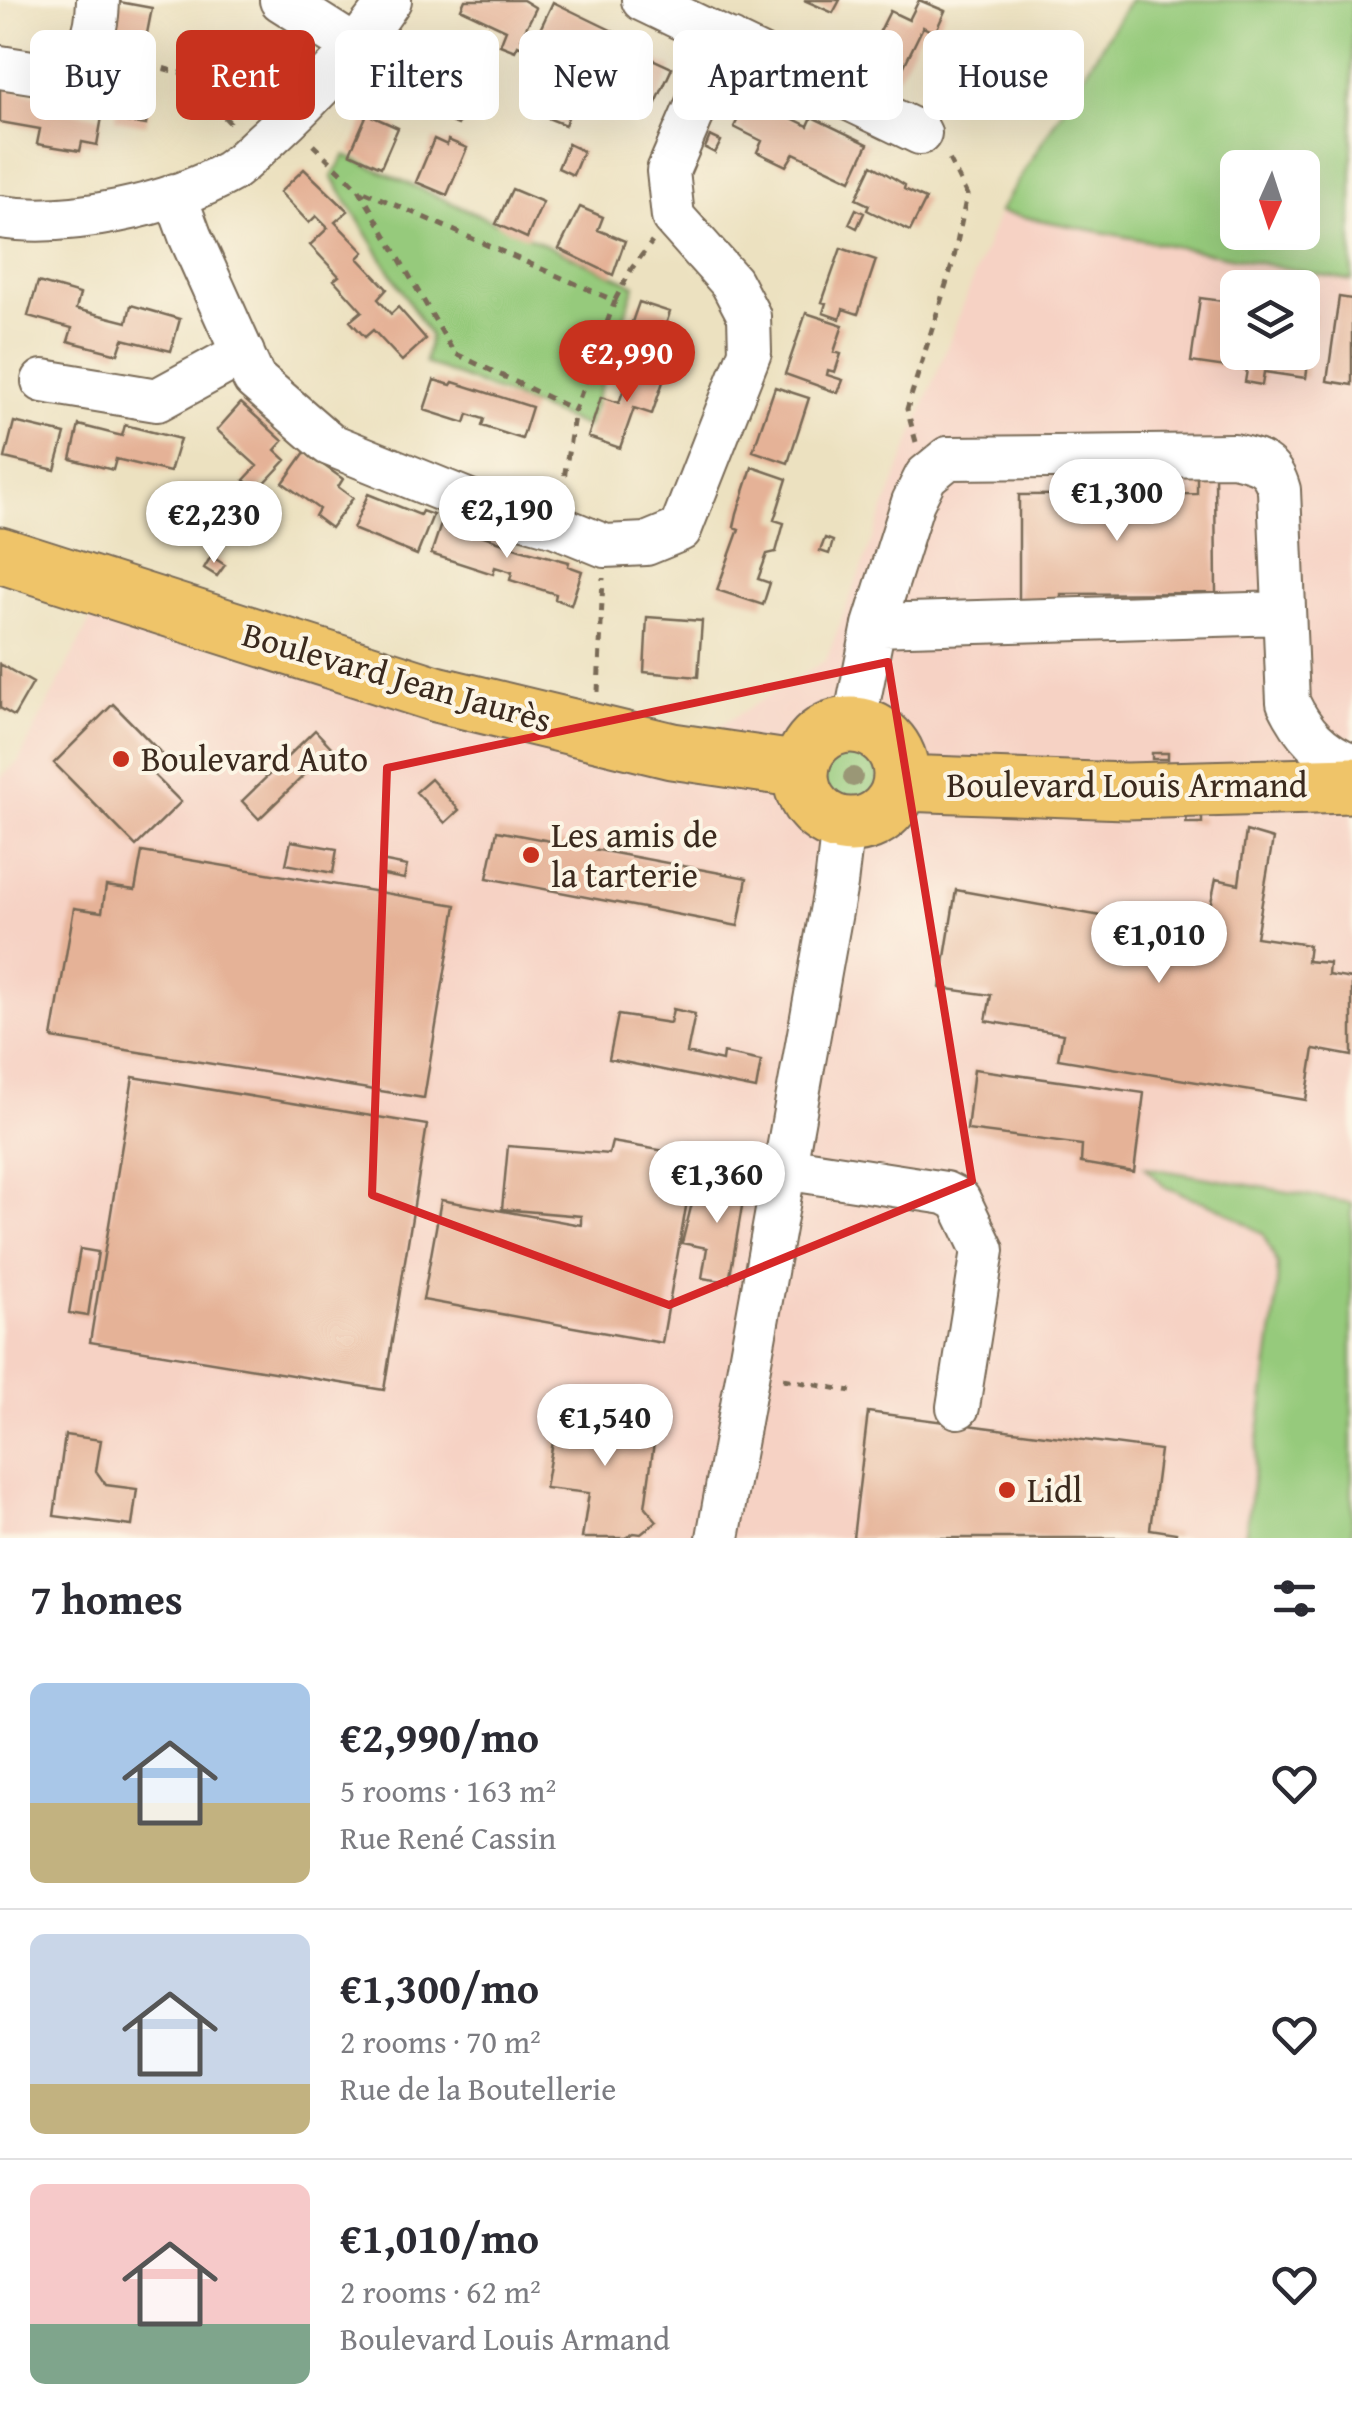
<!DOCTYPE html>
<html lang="en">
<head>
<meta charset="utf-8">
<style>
	body { margin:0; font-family:"Gentium Book Plus",serif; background:#f7f7f7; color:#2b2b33; height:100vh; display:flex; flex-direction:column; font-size:38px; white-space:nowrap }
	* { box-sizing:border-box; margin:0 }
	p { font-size:32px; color:#7c7c81 }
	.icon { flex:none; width:55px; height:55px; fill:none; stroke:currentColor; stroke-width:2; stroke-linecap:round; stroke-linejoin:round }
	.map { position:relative; height:1538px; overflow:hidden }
	.side { display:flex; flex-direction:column; background:#fff; flex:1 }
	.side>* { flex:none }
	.top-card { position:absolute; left:30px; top:30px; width:1292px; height:90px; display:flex; gap:20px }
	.needle { width:65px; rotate:183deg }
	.fabs { position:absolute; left:1220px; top:150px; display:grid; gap:20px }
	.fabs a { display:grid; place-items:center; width:100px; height:100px; border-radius:15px; background:#fff; box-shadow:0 10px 40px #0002; font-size:50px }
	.price { position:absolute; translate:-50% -85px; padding:0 22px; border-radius:35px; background:#fff; color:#222; font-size:32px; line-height:65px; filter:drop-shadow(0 2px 5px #0008) }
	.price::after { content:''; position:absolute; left:50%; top:60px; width:30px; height:22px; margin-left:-15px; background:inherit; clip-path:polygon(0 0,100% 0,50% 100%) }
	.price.active { background:#c8321e; color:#fff }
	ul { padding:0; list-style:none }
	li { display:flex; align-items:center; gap:30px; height:250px; padding:0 30px }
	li+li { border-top:2px solid #e1e1e2 }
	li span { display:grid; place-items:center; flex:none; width:280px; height:200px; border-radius:15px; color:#555 }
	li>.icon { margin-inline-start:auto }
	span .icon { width:120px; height:120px; fill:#fffc; stroke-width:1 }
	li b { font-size:42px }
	h2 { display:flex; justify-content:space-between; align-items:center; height:120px; padding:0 30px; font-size:42px }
	.pill { padding:0 35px; border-radius:15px; background:#fff; box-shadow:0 10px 40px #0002; font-size:35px; line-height:90px }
	.pill.active { background:#c8321e; color:#fff }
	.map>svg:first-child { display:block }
	.built { fill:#f6d2c4; fill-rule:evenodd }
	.green { fill:#96ca7b; stroke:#687a4c; stroke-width:2.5; fill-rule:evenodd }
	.building { fill:#e5b297 }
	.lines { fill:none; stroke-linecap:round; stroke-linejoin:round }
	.minor-casing { stroke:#796a57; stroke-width:46 }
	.major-casing { stroke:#796a57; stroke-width:59 }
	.path { stroke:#796a57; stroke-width:5; stroke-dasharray:8 8; stroke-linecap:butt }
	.minor { stroke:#fff; stroke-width:42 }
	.major { stroke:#efc469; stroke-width:55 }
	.tree { fill:#9a9776 }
	.marked { fill:none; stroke:#d62828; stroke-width:8; stroke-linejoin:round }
	.poi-dot { fill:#c8321e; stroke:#fcf5e5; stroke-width:4 }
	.labels { text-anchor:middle; stroke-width:8; stroke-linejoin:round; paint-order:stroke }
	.street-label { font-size:35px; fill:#3b2a1e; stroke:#fcf5e5 }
	.poi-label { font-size:35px; fill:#3b2a1e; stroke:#fcf5e5; text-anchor:start }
</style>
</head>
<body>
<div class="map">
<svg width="1352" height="1538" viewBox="0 0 1352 1538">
	<rect width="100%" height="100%" fill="#fcf5e5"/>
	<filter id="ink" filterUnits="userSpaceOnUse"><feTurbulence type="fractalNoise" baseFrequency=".01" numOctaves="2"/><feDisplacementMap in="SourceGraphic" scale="20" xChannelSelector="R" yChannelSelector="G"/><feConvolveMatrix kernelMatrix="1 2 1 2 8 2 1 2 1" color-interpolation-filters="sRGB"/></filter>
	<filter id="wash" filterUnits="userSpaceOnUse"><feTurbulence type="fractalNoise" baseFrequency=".0048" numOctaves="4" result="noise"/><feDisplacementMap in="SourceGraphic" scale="40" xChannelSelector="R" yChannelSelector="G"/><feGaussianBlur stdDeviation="2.25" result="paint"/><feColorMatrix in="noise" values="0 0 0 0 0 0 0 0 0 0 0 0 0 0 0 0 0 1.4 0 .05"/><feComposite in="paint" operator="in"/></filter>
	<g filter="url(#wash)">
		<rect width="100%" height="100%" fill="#ece1c0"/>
		<!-- built -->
		<path class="built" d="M999,212L1352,281V1538H0V778L18,762L94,613L694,783L720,726L826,660ZM1238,288H1302V352H1238Z"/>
		<!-- green -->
		<path class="green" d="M1130,0H1352V281L999,212ZM1238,168H1302V232H1238Z
			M345,155L635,285L587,427L425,363L430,336L332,177Z
			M823 777a28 28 0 1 1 56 0a28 28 0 1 1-56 0Z
			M1145,1167L1352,1203V1538H1245L1276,1304L1278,1265L1263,1234L1222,1209L1165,1187Z"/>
		<g id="blocks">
			<!-- building -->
			<path class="building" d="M465,0H523L536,8L521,38L534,43L530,51L518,45L515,51L500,45L506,30L461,9Z
				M804,0H840L833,13Z
				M919,0L945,11L935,33L923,27L899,76L866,59L890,11L909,20Z
				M114,1L152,8L142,59L105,53Z
				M553,2L617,33L613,41L672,68L656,103L598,74L601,66L537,36Z
				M124,70L155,75L146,125L115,120Z
				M0,87L46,96L44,106L102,117L97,145L82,142L80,151L37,144L40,129L0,122Z
				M929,91L943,98L938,110L923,103Z
				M453,95L469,102L458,125L443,119Z
				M531,96L570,112L565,125L526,109Z
				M749,97L808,126L812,117L868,144L851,180L794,153L786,166L757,152L762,141L734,127Z
				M367,114L398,128L381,167L350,153Z
				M710,136L721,141L715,153L705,148Z
				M434,139L447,145L448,140L467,148L447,195L416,182Z
				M568,144L583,151L573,175L558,168Z
				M872,165L905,185L904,189L926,199L910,231L867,210L869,205L856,199Z
				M304,169L348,211L335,222L364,252L358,258L387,289L378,299L391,314L398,307L426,339L402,361L373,330L365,337L350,321L362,311L334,280L339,276L310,245L328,228L316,216L309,223L280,192Z
				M512,189L543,202L527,238L496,224Z
				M580,207L603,217L598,230L625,241L613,275L559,249Z
				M856,209L864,213L857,228L849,224Z
				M841,248L876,260L858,314L843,309L840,319L823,313L826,303L822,302Z
				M38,282L80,294L76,309L127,322L131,305L180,319L171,351L123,339L118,354L68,341L72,328L28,316Z
				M1339,297L1352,299V385L1327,381Z
				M1200,298L1238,303V352H1302V313L1315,314L1306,378L1264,372L1262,385L1245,382L1247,370L1191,362Z
				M639,302L670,312L657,352L625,342Z
				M806,313L843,325L834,352L841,354L835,372L828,370L827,375L843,380L838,393L785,374Z
				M633,362L666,373L652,414L634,408L620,448L588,437L601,397L619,403Z
				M434,380L451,385L453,382L532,407L522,439L482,426L484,419L468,414L465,423L424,410Z
				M775,387L809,398L788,463L753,451Z
				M241,403L283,441L275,450L286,460L256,492L244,480L257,466L217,430Z
				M14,422L65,434L55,470L5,458Z
				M79,425L122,436L125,425L180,439L170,472L116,459L113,470L71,459Z
				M305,452L343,479L338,487L353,498L331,528L315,516L319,509L283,483Z
				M752,467L787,479L774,520L784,523L776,552L767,554L758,579L770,583L763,605L717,590L739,529L734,527L737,513Z
				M1215,473L1216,593L1061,594V605H1019V495L1197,494V474Z
				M368,494L420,515L422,511L433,515L417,555L353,529Z
				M442,521L520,549L569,562L568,566L582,571L571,605L555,599L556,594L510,580L512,572L495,567L493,574L431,554Z
				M825,538L833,541L829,554L820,551Z
				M211,556L225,565L217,576L204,568Z
				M647,617L702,621L698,677L644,672Z
				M0,664L33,683L14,716L0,708Z
				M113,704L166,758L151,772L181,802L136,846L54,763Z
				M315,730L332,748L259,819L242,801Z
				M1152,753H1168V759H1152Z
				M431,779L459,810L445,823L416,792Z
				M1187,816L1202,817V823H1186Z
				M497,831L747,878L738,926L487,878Z
				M1246,831L1273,839L1256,937L1309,945L1307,961L1329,963L1328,975L1352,979V1056L1314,1049L1306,1100L1058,1059L1063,1034L986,1021L991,995L940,988L956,890L1179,930L1183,904L1210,907L1216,879L1239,884Z
				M291,841L337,849L333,873L286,864Z
				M142,852L456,905L424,1098L52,1038L74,908L102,912L106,886L135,890Z
				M381,861L407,866L404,879L379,874Z
				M673,1009L695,1014L687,1053L722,1061L723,1053L761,1061L756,1089L609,1059L618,1015L670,1023Z
				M974,1069L1144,1093L1134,1172L1081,1163L1082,1145L967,1130Z
				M133,1077L427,1125L384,1390L90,1342Z
				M612,1142L695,1156L662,1343L423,1300L441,1200L581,1225V1216L502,1209L508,1146L609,1154Z
				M711,1177L746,1183L729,1282L702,1278L707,1248L682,1243L694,1195L708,1197Z
				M80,1249L98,1252L88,1316L69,1313Z
				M559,1407L657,1421L645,1507L657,1521L641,1534L634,1533L626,1538H582L589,1493L545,1488Z
				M868,1412L1160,1450L1150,1529L1176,1533L1175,1538H853Z
				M65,1435L101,1440L96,1471L106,1485L137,1489L132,1526L54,1516Z"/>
		</g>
	</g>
	<g filter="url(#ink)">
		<use href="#blocks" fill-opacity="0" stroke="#796a57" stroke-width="2.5"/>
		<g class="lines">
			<!-- minor casing -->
			<g class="minor-casing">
				<path id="minor" d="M281,0L357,48
					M643,0L920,133
					M0,67L57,76C89,55 97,38 98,0
					M175,195L190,236L254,379L329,444L472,502L556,526L605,546L646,544L680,530L750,352L749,316L731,282L673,217L668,171L700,97L731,41
					M0,217C68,227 169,206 229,172C243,163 256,148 269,137C315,95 355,52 390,0
					M43,381L157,400L243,353
					M874,625L1284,613
					M854,725L874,625L913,502L926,476L948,458L1234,455C1259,461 1272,464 1279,490L1288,702C1303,733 1320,752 1352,765
					M784,1168L945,1193L959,1200L983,1250L958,1407
					M718,1538L836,884L843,825"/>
			</g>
			<!-- major casing -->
			<g class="major-casing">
				<path id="major" d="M0,555L436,694L672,751L801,770
					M801 775a50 50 0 1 1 100 0a50 50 0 1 1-100 0Z
					M901,783L1126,791L1352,785"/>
			</g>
			<!-- path -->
			<path class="path" d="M116,64L162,68L184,74L232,125
				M184,74L201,71L225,75
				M313,145L359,189L454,353L575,410L615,301L359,189
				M615,300L632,268L652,242
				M916,442L907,409L953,262L967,195L946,153
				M562,491L575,410
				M598,692L603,578
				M783,1379L851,1391"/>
			<!-- minor -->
			<use href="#minor" class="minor"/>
			<!-- major -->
			<use href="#major" class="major"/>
		</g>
		<!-- trees -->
		<circle class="tree" cx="853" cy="777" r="10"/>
	</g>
	<!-- marked area -->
	<path class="marked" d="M888,662L972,1181L669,1305L372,1195L387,768Z"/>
	<!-- markers -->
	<g class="poi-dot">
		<circle cx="121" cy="759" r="10"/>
		<circle cx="531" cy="855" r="10"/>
		<circle cx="1007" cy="1490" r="10"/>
	</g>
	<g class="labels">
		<!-- street labels -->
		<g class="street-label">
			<text transform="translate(397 677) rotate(16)" y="12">Boulevard Jean Jaurès</text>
			<text x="1127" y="797">Boulevard Louis Armand</text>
		</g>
		<!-- poi labels -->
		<g class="poi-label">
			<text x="141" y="771">Boulevard Auto</text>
			<text x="551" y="847">Les amis de<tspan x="551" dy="40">la tarterie</tspan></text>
			<text x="1027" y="1502">Lidl</text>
		</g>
	</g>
</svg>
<div class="fabs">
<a><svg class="needle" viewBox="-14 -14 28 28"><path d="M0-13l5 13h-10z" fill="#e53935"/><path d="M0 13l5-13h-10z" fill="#7c7c81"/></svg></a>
<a><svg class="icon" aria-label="layers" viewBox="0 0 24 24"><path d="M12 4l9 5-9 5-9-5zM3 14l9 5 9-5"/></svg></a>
</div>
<b class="price active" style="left:627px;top:405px">€2,990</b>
<b class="price" style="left:1117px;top:544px">€1,300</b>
<b class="price" style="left:507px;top:561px">€2,190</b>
<b class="price" style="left:214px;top:566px">€2,230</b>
<b class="price" style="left:1159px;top:986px">€1,010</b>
<b class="price" style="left:717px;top:1226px">€1,360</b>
<b class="price" style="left:605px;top:1469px">€1,540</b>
<div class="top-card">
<a class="pill">Buy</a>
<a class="pill active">Rent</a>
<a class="pill">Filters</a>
<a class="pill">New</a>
<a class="pill">Apartment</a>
<a class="pill">House</a>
</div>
</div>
<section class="side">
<h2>7 homes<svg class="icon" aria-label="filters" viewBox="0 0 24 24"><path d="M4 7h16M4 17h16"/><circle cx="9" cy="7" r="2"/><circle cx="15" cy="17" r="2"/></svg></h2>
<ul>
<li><span style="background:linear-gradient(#a9c7e8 60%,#c2b280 0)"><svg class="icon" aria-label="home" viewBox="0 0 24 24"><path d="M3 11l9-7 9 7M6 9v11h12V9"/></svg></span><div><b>€2,990/mo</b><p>5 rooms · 163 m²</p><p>Rue René Cassin</p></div><svg class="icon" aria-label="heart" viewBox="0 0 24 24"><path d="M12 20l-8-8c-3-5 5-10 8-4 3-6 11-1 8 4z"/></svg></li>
<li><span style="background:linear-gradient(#c9d6e8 75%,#c2b280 0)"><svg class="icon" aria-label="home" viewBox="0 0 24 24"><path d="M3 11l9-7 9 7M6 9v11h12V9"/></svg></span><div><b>€1,300/mo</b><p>2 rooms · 70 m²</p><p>Rue de la Boutellerie</p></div><svg class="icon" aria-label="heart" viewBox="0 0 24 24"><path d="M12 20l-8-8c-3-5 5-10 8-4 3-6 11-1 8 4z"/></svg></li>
<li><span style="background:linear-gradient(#f6c9c9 70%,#7fa58c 0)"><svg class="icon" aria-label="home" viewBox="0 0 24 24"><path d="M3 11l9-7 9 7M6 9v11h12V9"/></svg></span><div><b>€1,010/mo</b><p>2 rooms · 62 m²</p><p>Boulevard Louis Armand</p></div><svg class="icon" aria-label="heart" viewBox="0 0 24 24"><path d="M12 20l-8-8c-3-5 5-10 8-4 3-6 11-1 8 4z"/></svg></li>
</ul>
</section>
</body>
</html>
